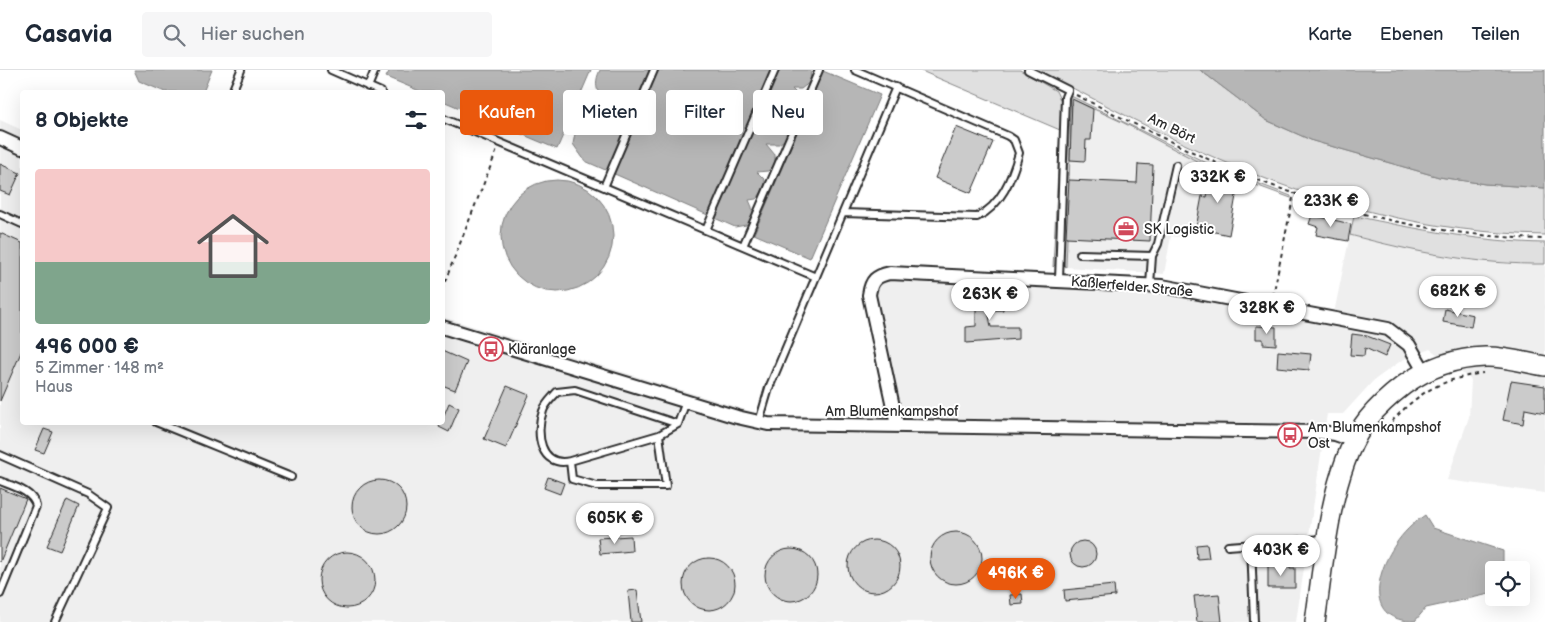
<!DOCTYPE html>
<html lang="de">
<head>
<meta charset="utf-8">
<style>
	body { margin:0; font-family:"Balsamiq Sans",sans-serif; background:#f6f6f7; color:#1f2937; height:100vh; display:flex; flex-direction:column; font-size:19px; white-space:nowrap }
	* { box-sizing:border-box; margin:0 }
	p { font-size:16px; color:#747a83 }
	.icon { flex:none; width:28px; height:28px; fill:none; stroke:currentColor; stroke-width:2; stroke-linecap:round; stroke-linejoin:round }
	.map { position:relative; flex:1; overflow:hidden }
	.panel { position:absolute; left:20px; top:20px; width:425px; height:335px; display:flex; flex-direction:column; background:#fff; border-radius:5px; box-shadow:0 5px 20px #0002 }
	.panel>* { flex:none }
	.guide { position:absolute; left:460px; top:20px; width:475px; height:45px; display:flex; gap:10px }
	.controls { position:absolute; left:1485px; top:491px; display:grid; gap:10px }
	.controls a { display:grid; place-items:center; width:45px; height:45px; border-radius:5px; background:#fff; box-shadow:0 5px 20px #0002; font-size:25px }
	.price { position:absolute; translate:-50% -42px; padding:0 11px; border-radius:18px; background:#fff; color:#222; font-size:16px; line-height:32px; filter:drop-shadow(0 1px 2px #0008) }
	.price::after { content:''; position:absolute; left:50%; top:30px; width:15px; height:11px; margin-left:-8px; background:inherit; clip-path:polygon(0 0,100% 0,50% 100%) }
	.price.selected { background:#ea580c; color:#fff }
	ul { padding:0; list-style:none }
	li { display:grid; align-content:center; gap:10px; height:265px; padding:0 15px }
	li+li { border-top:1px solid #e0e1e3 }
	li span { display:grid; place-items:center; height:155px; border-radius:5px; color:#555 }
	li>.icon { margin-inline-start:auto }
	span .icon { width:90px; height:90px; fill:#fffc; stroke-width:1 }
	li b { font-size:21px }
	h2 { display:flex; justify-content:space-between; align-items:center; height:60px; padding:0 15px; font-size:21px }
	.pill { padding:0 18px; border-radius:5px; background:#fff; box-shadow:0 5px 20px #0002; font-size:18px; line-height:45px }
	.pill.selected { background:#ea580c; color:#fff }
	header { display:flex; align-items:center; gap:30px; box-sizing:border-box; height:70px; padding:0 25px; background:#fff; border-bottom:1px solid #e0e1e3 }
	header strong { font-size:24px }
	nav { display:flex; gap:28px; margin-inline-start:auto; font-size:18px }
	.search { width:350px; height:45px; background:#f6f6f7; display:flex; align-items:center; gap:12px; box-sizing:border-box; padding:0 18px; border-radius:5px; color:#747a83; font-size:19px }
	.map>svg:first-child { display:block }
	.built { fill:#efefef }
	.green { fill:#e0e0e0; stroke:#868686 }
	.water { fill:#b6b6b6; stroke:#7e7e7e }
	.building { fill:#cbcbcb; stroke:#2b2b2b }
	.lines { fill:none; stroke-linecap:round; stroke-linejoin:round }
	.lane-casing { stroke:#2b2b2b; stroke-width:10 }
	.street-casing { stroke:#2b2b2b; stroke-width:16 }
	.secondary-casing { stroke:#2b2b2b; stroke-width:22 }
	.path { stroke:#2b2b2b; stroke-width:2; stroke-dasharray:4 4; stroke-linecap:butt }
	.lane { stroke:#fff; stroke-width:6 }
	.street { stroke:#fff; stroke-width:12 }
	.secondary { stroke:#fff; stroke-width:19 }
	.labels { text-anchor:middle; stroke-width:4; stroke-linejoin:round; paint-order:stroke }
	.street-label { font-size:14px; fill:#2b2b2b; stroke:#fff }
	.poi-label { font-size:14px; fill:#2b2b2b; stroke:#fff; text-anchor:start }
</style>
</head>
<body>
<header>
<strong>Casavia</strong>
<div class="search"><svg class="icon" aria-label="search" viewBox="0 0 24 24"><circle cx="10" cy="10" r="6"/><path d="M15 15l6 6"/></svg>Hier suchen</div>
<nav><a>Karte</a><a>Ebenen</a><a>Teilen</a></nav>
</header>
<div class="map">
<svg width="1545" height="552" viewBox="0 0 1545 552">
	<rect width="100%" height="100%" fill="#fff"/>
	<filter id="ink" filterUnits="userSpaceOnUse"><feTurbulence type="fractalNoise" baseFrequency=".02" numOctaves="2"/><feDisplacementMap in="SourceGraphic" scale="10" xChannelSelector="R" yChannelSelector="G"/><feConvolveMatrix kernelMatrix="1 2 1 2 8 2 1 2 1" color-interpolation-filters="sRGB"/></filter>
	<g filter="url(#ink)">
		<!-- built -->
		<path class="built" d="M1072,29L1122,52L1212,99L1239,109L1235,131L1202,126L1196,158L1186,156L1180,160L1179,167L1171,166L1164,204L1066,197Z
			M0,50L22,60V352H442L443,247L795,355H896L869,225L879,205L1162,216L1333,248L1350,165L1392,176L1507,194H1545V423L1447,410L1469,347L1471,310L1430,279L1402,290L1373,311L1343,344H1327L1296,552H0Z"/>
		<!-- green -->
		<path class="green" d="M919,0H1020L1056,21L1062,34L1055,195L1053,197L1060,60Z
			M1037,0H1200L1266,50L1313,71L1439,107L1485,114L1545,118V165C1432,163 1321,135 1218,89C1156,63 1097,30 1037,0Z
			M1071,26L1215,97L1291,126V128L1212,99L1122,52L1072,29L1066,197L1062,194Z
			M1354,146C1417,159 1481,172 1545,173V194C1480,195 1413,182 1350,165Z"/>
		<!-- water -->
		<path class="water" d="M134,0H212L203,22H165L139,11Z
			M390,0H591L557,79L443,31L442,22H422L386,7Z
			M600,0H811L810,12L801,19H792L798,25L799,37L790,46H781L788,54V67L779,74H766L775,85V94L768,101L757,102L765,110L764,120L756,129L749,130L752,137L753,147L746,155L735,157L585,91L573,74L577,53L594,40L617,42C603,30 590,21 600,0Z
			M1200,0H1545V118L1485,114L1439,107L1313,71L1266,50Z
			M823,1L880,25L810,188L754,164Z
			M501 166a56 56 0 1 1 112 0a56 56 0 1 1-112 0Z
			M1425,445L1433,458L1503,481V499L1494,500V523L1426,538L1415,551C1364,552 1376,503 1395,475C1403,463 1412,454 1425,445Z"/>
		<!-- building -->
		<path class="building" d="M1072,29L1093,39L1091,70H1086L1085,91L1070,90Z
			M956,57L993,72L971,123L935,108Z
			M0,94L20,103L10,125L0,121Z
			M1138,94L1153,95L1150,171L1066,167L1069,110L1137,113Z
			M1212,99L1239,109L1229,165L1196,158L1202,126L1207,127Z
			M1312,145L1351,154L1348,171L1316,165L1318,157L1309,154Z
			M0,163L22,173V280L0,331Z
			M995,219H1007V230H1003V240H988L991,257H1018V269L966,273V257L976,256V226H995Z
			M1445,239L1473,245L1471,257L1443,252Z
			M1256,256L1276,257V275L1263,274V269H1256Z
			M1352,264L1367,266L1390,275L1385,287L1365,278L1364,286L1350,285Z
			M442,281L467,292L455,320L442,315Z
			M1278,281L1311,284L1309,300L1277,297Z
			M1511,311L1545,316V343L1525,339L1523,354L1503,350Z
			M507,316L529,325L506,378L484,369Z
			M449,333L459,338L449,362L439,357Z
			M44,359L53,362L44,383L35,380Z
			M548,407L564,413L560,424L544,418Z
			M352 437a27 27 0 1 1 54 0a27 27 0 1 1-54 0Z
			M0,418L26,429L0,492Z
			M67,430L79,436L60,481L47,476Z
			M930 488a26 26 0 1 1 52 0a26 26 0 1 1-52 0Z
			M631,466L632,481L600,484L598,468Z
			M848 496a26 26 0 1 1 52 0a26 26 0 1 1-52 0Z
			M1070 484a13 13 0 1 1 26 0a13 13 0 1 1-26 0Z
			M1207,474L1209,488L1197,489L1196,475Z
			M765 505a26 26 0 1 1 52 0a26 26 0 1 1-52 0Z
			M319 510a28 28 0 1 1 56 0a28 28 0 1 1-56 0Z
			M683 514a26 26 0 1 1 52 0a26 26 0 1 1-52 0Z
			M1268,495H1290V498H1295V518H1268Z
			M1114,515L1115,526L1065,531L1064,520Z
			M637,520L641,552H631L628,521Z
			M1022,524L1023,534L1011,535L1010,525Z
			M1219,524L1222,552H1197L1194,526Z"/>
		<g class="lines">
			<!-- lane casing -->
			<g class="lane-casing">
				<path id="lane" d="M331,0L381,22
					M1028,0L1068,20L1065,27L1059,210
					M368,17L375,0
					M232,22L241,0
					M442,48L816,207
					M604,117L654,0
					M843,143L977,147C1001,136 1012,108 1019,83L1014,70L1008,66L855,0
					M0,144L22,154
					M706,160L775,0
					M743,176L819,0
					M1080,184L1152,186
					M1150,215L1152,186L1158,174L1176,95
					M156,352L291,407
					M759,352L769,318L896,17
					M659,365L570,391L572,409L597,416H666L659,365L678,354L686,331
					M0,385L88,424L108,438L55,552
					M570,391C540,398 535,363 543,341C545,334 552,328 557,322L575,320L678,354
					M0,411C12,416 33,421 36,436L0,524
					M1251,474L1254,552
					M1228,476L1324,469"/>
			</g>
			<!-- street casing -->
			<g class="street-casing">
				<path id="street" d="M0,68L22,78
					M442,257L737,347L768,354L1321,362L1335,364L1355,371
					M897,355L869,225C871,210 876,206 890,203L1162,216L1388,259L1409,275L1424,301"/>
			</g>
			<!-- secondary casing -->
			<g class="secondary-casing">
				<path id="secondary" d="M1315,552C1324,492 1330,396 1368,349C1379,335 1391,325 1404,315C1429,297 1454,288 1485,287C1504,286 1526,293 1545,296"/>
			</g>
			<!-- path -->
			<path class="path" d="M1076,25C1139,56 1202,89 1268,114C1356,147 1451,167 1545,169
				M442,219L497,80
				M1273,226L1294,123
				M1380,358L1384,360C1416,324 1435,311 1483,303"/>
			<!-- lane -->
			<use href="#lane" class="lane"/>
			<!-- street -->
			<use href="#street" class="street"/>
			<!-- secondary -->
			<use href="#secondary" class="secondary"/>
		</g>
	</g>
	<!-- icons -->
	<defs>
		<g id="office-ring" transform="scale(1.25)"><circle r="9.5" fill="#fff" stroke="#d1495b" stroke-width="1.5"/><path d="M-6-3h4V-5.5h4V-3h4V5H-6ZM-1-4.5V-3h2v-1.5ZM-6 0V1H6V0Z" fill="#d1495b"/></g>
		<g id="bus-ring" transform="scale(1.25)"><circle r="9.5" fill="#fff" stroke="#d1495b" stroke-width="1.5"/><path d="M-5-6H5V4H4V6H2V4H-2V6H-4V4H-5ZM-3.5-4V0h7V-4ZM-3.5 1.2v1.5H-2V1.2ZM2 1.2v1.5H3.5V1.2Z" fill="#d1495b"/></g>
	</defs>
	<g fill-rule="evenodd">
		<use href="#office-ring" x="1126" y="159"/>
		<use href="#bus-ring" x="491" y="279"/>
		<use href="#bus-ring" x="1290" y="365"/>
	</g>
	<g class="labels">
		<!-- street labels -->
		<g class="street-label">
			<text transform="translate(1172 58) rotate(26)" y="5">Am Bört</text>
			<text transform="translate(1132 216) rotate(5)" y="5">Kaßlerfelder Straße</text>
			<text x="892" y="346">Am Blumenkampshof</text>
		</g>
		<!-- poi labels -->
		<g class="poi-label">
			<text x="1144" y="164">SK Logistic</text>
			<text x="508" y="284">Kläranlage</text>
			<text x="1308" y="362">Am Blumenkampshof<tspan x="1308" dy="16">Ost</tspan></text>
		</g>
	</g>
</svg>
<div class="controls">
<a><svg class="icon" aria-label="locate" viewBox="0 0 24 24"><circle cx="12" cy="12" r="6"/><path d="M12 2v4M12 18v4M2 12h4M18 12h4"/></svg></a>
</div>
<b class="price" style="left:1218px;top:134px">332K €</b>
<b class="price" style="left:1331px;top:158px">233K €</b>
<b class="price" style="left:1458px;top:248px">682K €</b>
<b class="price" style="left:990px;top:251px">263K €</b>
<b class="price" style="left:1267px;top:265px">328K €</b>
<b class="price" style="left:615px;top:475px">605K €</b>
<b class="price" style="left:1281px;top:507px">403K €</b>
<b class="price selected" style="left:1016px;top:530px">496K €</b>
<div class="guide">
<a class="pill selected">Kaufen</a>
<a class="pill">Mieten</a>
<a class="pill">Filter</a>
<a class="pill">Neu</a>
</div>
<section class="panel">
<h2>8 Objekte<svg class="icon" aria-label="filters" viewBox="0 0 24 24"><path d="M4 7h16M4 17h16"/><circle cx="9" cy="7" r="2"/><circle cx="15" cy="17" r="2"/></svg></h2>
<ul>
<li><span style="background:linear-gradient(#f6c9c9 60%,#7fa58c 0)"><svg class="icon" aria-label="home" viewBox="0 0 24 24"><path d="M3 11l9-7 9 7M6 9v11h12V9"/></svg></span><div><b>496 000 €</b><p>5 Zimmer · 148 m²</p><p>Haus</p></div></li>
</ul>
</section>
</div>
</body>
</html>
